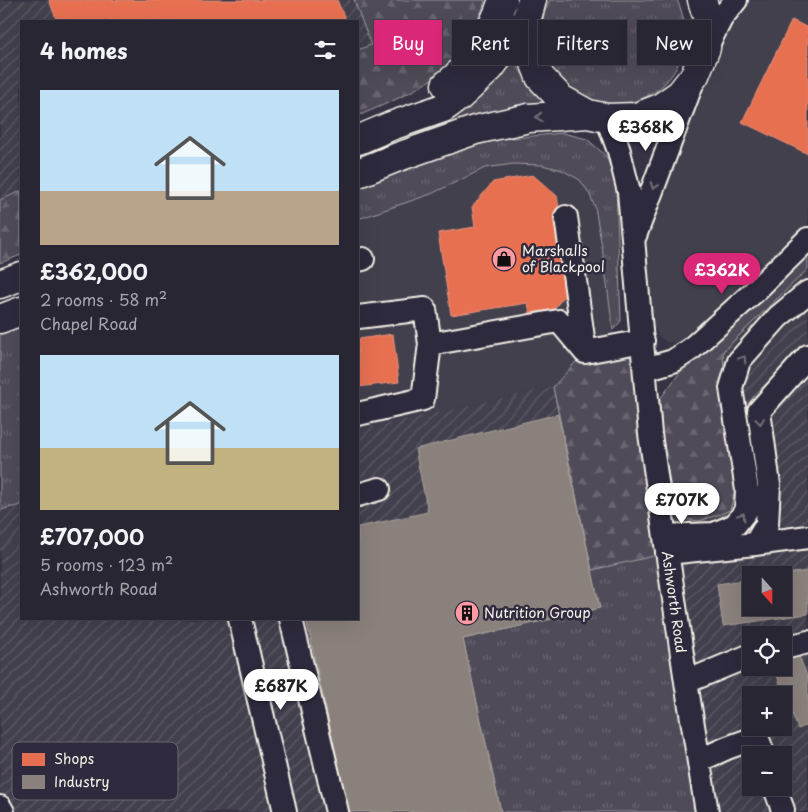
<!DOCTYPE html>
<html lang="en">
<head>
<meta charset="utf-8">
<style>
	body { margin:0; font-family:"Playpen Sans",sans-serif; background:#35323f; color:#f1f3f6; height:100vh; display:flex; flex-direction:column; font-size:19px; white-space:nowrap }
	* { box-sizing:border-box; margin:0 }
	p { font-size:16px; color:#a5a5ac }
	.icon { flex:none; width:28px; height:28px; fill:none; stroke:currentColor; stroke-width:2; stroke-linecap:round; stroke-linejoin:round }
	.map { position:relative; flex:1; overflow:hidden }
	.sheet { position:absolute; left:20px; top:20px; width:339px; height:600px; display:flex; flex-direction:column; background:#292633; border-radius:0px; box-shadow:0 5px 20px #0002,0 0 0 1px #45434e }
	.sheet>* { flex:none }
	.guide { position:absolute; left:374px; top:20px; width:359px; height:45px; display:flex; gap:10px }
	.needle { width:32px; rotate:159deg }
	.controls { position:absolute; left:742px; top:566px; display:grid; gap:10px }
	.controls a { display:grid; place-items:center; width:50px; height:50px; border-radius:0px; background:#292633; box-shadow:0 5px 20px #0002,0 0 0 1px #45434e; font-size:25px }
	.price { position:absolute; translate:-50% -42px; padding:0 11px; border-radius:18px; background:#fff; color:#222; font-size:16px; line-height:32px; filter:drop-shadow(0 1px 2px #0008) }
	.price::after { content:''; position:absolute; left:50%; top:30px; width:15px; height:11px; margin-left:-8px; background:inherit; clip-path:polygon(0 0,100% 0,50% 100%) }
	.price.current { background:#db2777; color:#fff }
	ul { padding:0; list-style:none }
	li { display:grid; align-content:center; gap:10px; height:265px; padding:0 20px }
	li span { display:grid; place-items:center; height:155px; border-radius:0px; color:#555 }
	li>.icon { margin-inline-start:auto }
	span .icon { width:90px; height:90px; fill:#fffc; stroke-width:1 }
	li b { font-size:21px }
	h2 { display:flex; justify-content:space-between; align-items:center; height:60px; padding:0 20px; font-size:21px }
	.tag { padding:0 18px; border-radius:0px; background:#292633; box-shadow:0 5px 20px #0002,0 0 0 1px #45434e; font-size:18px; line-height:45px }
	.tag.current { background:#db2777; color:#fff }
	.map>svg:first-child { display:block }
	.built { fill:#433f4e }
	.industrial { fill:url(#industrial-furrows); fill-rule:evenodd }
	.grass { fill:url(#grass-tufts); stroke:#a29ea0 }
	.forest { fill:url(#forest-firs); stroke:#a29ea0 }
	.shops { fill:#e76f51; stroke:#eb967e }
	.industry { fill:#8a817c; stroke:#aaa39c }
	.lines { fill:none; stroke-linecap:round; stroke-linejoin:round }
	.minor-casing { stroke:#f4f1e8; stroke-width:26 }
	.major-casing { stroke:#f4f1e8; stroke-width:31 }
	.minor { stroke:#2f2a3d; stroke-width:22 }
	.major { stroke:#2f2a3d; stroke-width:28 }
	.oneway { stroke:#747079 }
	.labels { text-anchor:middle; stroke-width:5; stroke-linejoin:round; paint-order:stroke }
	.poi-label { font-size:14px; fill:#f4f1e8; stroke:#2f2a3d; text-anchor:start }
	.street-label { font-size:14px; fill:#f4f1e8; stroke:#2f2a3d }
	.key { fill:#2f2a3d; stroke:#6a6670; stroke-width:1 }
	.key-label { font-size:14px; fill:#f4f1e8 }
</style>
</head>
<body>
<div class="map">
<svg width="808" height="812" viewBox="0 0 808 812">
	<defs>
		<pattern id="industrial-furrows" width="10" height="10" patternUnits="userSpaceOnUse" patternTransform="scale(1.25)"><rect width="10" height="10" fill="#433f4e"/><path d="M-1 1l2-2M0 10L10 0M9 11l2-2" fill="none" stroke="#5f5b68"/></pattern>
		<pattern id="grass-tufts" width="24" height="20" patternUnits="userSpaceOnUse" patternTransform="scale(1.25)"><rect width="24" height="20" fill="#504b59"/><path d="M3 7l-1-3M5 7V3M7 7l1-3M15 17l-1-3M17 17v-4M19 17l1-3" fill="none" stroke="#6a6571"/></pattern>
		<pattern id="forest-firs" width="22" height="20" patternUnits="userSpaceOnUse" patternTransform="scale(1.25)"><rect width="22" height="20" fill="#504b59"/><path d="M5 1l3.5 6h-7zM16 11l3.5 6h-7z" fill="#6a6571"/></pattern>
	</defs>
	<rect width="100%" height="100%" fill="#373244"/>
	<filter id="ink" filterUnits="userSpaceOnUse"><feTurbulence type="fractalNoise" baseFrequency=".02" numOctaves="2"/><feDisplacementMap in="SourceGraphic" scale="10" xChannelSelector="R" yChannelSelector="G"/><feConvolveMatrix kernelMatrix="1 2 1 2 8 2 1 2 1" color-interpolation-filters="sRGB"/></filter>
	<g filter="url(#ink)">
		<!-- built -->
		<path class="built" d="M748,0H808V234L689,344L666,342L658,336L653,325L649,309L644,253L645,237L692,101L728,28Z
			M513,164L542,165L562,170L580,180L590,193L595,207L599,225L615,346L585,352L553,387L358,430V219L431,194L485,168Z"/>
		<!-- industrial -->
		<path class="industrial" d="M0,0H485L480,14L467,40L455,58L425,84L387,103L358,116V21H21V255L0,263Z
			M808,269V812H707L649,420ZM751,575H784V608H751ZM751,635H784V668H751ZM751,695H784V728H751ZM751,755H784V788H751Z
			M553,387L600,608L463,639L502,812H0V510L21,505V619H358V430Z"/>
		<!-- grass -->
		<path class="grass" d="M550,0H677C697,42 677,91 631,102C617,106 602,106 589,100C585,99 580,95 576,93C561,84 549,69 545,52C540,35 541,16 550,0Z
			M515,58L516,65L546,106L413,134L457,109Z
			M563,133L587,139L605,155L613,171L616,186L621,321L613,330L602,247L595,207L589,193L580,180L562,170L542,165L513,164L485,168L431,194L358,219V189L432,157L468,147L502,139Z
			M21,326V505L0,510V335Z
			M638,342L707,812H501L463,639L600,608L553,387Z"/>
		<!-- forest -->
		<path class="forest" d="M354,0H485C483,10 478,19 473,28C468,38 462,49 455,58C432,86 390,102 358,116V50L371,45Z
			M21,191V255L0,263V200Z
			M808,247V269L723,351L726,409L736,488L730,510L721,514L699,521L681,519L672,496L662,433L660,399L687,363Z
			M638,342L667,553L592,570L553,387L585,352Z"/>
		<!-- shops -->
		<path class="shops" d="M49,0H337L346,21H57Z
			M792,20L808,28V154L742,122Z
			M533,175L557,196L572,286L554,309L530,313L528,303L451,315L438,233L475,227L472,207L493,182Z
			M393,334L399,382L358,387V339Z"/>
		<!-- industry -->
		<path class="industry" d="M558,414L600,608L463,639L501,812H349L306,619H358V527L428,512L415,449Z
			M808,571V614L723,626L717,584L751,579V608H784V575H777Z
			M799,656L808,678V725L798,729L774,668H784V662Z"/>
		<g class="lines">
			<!-- minor casing -->
			<g class="minor-casing">
				<path id="minor" d="M706,48L722,17L736,0
					M607,118L619,151L629,192L650,434L686,682L707,812
					M566,217L585,352L643,341
					M635,236L693,81
					M358,260L363,259
					M358,317L425,309L430,344
					M645,369L673,361L691,349L756,290L808,239
					M358,414L423,399L430,344L559,321L585,352
					M358,495L379,489
					M665,536L714,534L735,525L746,511L747,490L731,388L739,361L778,317L808,292
					M755,544L767,524L769,485L759,411L808,356
					M667,553L755,544L808,537
					M240,619L285,812
					M291,619L337,812
					M784,648L808,642
					M686,682L751,655
					M700,760L727,748L757,737L764,755
					M775,788L783,810
					M0,807L3,812"/>
			</g>
			<!-- major casing -->
			<g class="major-casing">
				<path id="major" d="M532,0L527,18L529,48L540,77L561,99L588,114L607,118L637,117L660,108L680,94L695,75L706,48L707,16L702,0
					M446,85C474,64 492,32 503,0
					M358,140L391,126L443,108L460,96L490,68L527,18
					M358,173L398,157L475,130L529,118L588,114
					M0,284L21,276
					M0,319L21,311"/>
			</g>
			<!-- minor -->
			<use href="#minor" class="minor"/>
			<!-- major -->
			<use href="#major" class="major"/>
		</g>
		<!-- one-way arrows -->
		<defs><path id="oneway-chevron" d="M-2-3.5L2.5 0L-2 3.5" fill="none" stroke-width="1.6" stroke-linecap="round" stroke-linejoin="round" transform="scale(1.25)"/></defs>
		<g class="oneway">
			<use href="#oneway-chevron" transform="translate(539 117) rotate(176)"/>
			<use href="#oneway-chevron" transform="translate(654 186) rotate(110)"/>
			<use href="#oneway-chevron" transform="translate(743 359) rotate(-56)"/>
			<use href="#oneway-chevron" transform="translate(760 421) rotate(83)"/>
			<use href="#oneway-chevron" transform="translate(742 516) rotate(-56)"/>
		</g>
	</g>
	<!-- icons -->
	<defs>
		<g id="shop-disc" transform="scale(1.25)"><circle r="9.5" fill="#ff9aa2" stroke="#2f2a3d"/><path d="M-5-2.5h2.3a2.7 3.5 0 0 1 5.4 0H5L5.5 6h-11ZM-1.5-2.5h3a1.5 2.3 0 0 0-3 0Z" fill="#111"/></g>
		<g id="building-disc" transform="scale(1.25)"><circle r="9.5" fill="#ff9aa2" stroke="#2f2a3d"/><path d="M-4-6H4V6H1V3H-1V6H-4ZM-2.5-4.3h1.7v1.8h-1.7ZM.8-4.3h1.7v1.8H.8ZM-2.5-1h1.7V.8h-1.7ZM.8-1h1.7V.8H.8Z" fill="#111"/></g>
	</defs>
	<g fill-rule="evenodd">
		<use href="#shop-disc" x="504" y="259"/>
		<use href="#building-disc" x="467" y="613"/>
	</g>
	<g class="labels">
		<!-- poi labels -->
		<g class="poi-label">
			<text x="522" y="256">Marshalls<tspan x="522" dy="16">of Blackpool</tspan></text>
			<text x="484" y="618">Nutrition Group</text>
		</g>
		<!-- street labels -->
		<g class="street-label">
			<text transform="translate(674 602) rotate(82)" y="5">Ashworth Road</text>
		</g>
	</g>
	<!-- legend -->
	<rect x="12" y="742" width="166" height="58" rx="8" class="key"/>
	<rect x="22" y="753" width="23" height="13" fill="#e76f51"/>
	<rect x="22" y="775" width="23" height="14" fill="#8a817c"/>
	<g class="key-label">
		<text x="54" y="764">Shops</text>
		<text x="54" y="787">Industry</text>
	</g>
</svg>
<div class="controls">
<a><svg class="needle" viewBox="-14 -14 28 28"><path d="M0-13l5 13h-10z" fill="#e53935"/><path d="M0 13l5-13h-10z" fill="#a5a5ac"/></svg></a>
<a><svg class="icon" aria-label="locate" viewBox="0 0 24 24"><circle cx="12" cy="12" r="6"/><path d="M12 2v4M12 18v4M2 12h4M18 12h4"/></svg></a>
<a>+</a>
<a>−</a>
</div>
<b class="price" style="left:646px;top:152px">£368K</b>
<b class="price current" style="left:722px;top:295px">£362K</b>
<b class="price" style="left:682px;top:525px">£707K</b>
<b class="price" style="left:281px;top:711px">£687K</b>
<div class="guide">
<a class="tag current">Buy</a>
<a class="tag">Rent</a>
<a class="tag">Filters</a>
<a class="tag">New</a>
</div>
<section class="sheet">
<h2>4 homes<svg class="icon" aria-label="filters" viewBox="0 0 24 24"><path d="M4 7h16M4 17h16"/><circle cx="9" cy="7" r="2"/><circle cx="15" cy="17" r="2"/></svg></h2>
<ul>
<li><span style="background:linear-gradient(#bfe0f5 65%,#b9a48a 0)"><svg class="icon" aria-label="home" viewBox="0 0 24 24"><path d="M3 11l9-7 9 7M6 9v11h12V9"/></svg></span><div><b>£362,000</b><p>2 rooms · 58 m²</p><p>Chapel Road</p></div></li>
<li><span style="background:linear-gradient(#bfe0f5 60%,#c2b280 0)"><svg class="icon" aria-label="home" viewBox="0 0 24 24"><path d="M3 11l9-7 9 7M6 9v11h12V9"/></svg></span><div><b>£707,000</b><p>5 rooms · 123 m²</p><p>Ashworth Road</p></div></li>
</ul>
</section>
</div>
</body>
</html>
